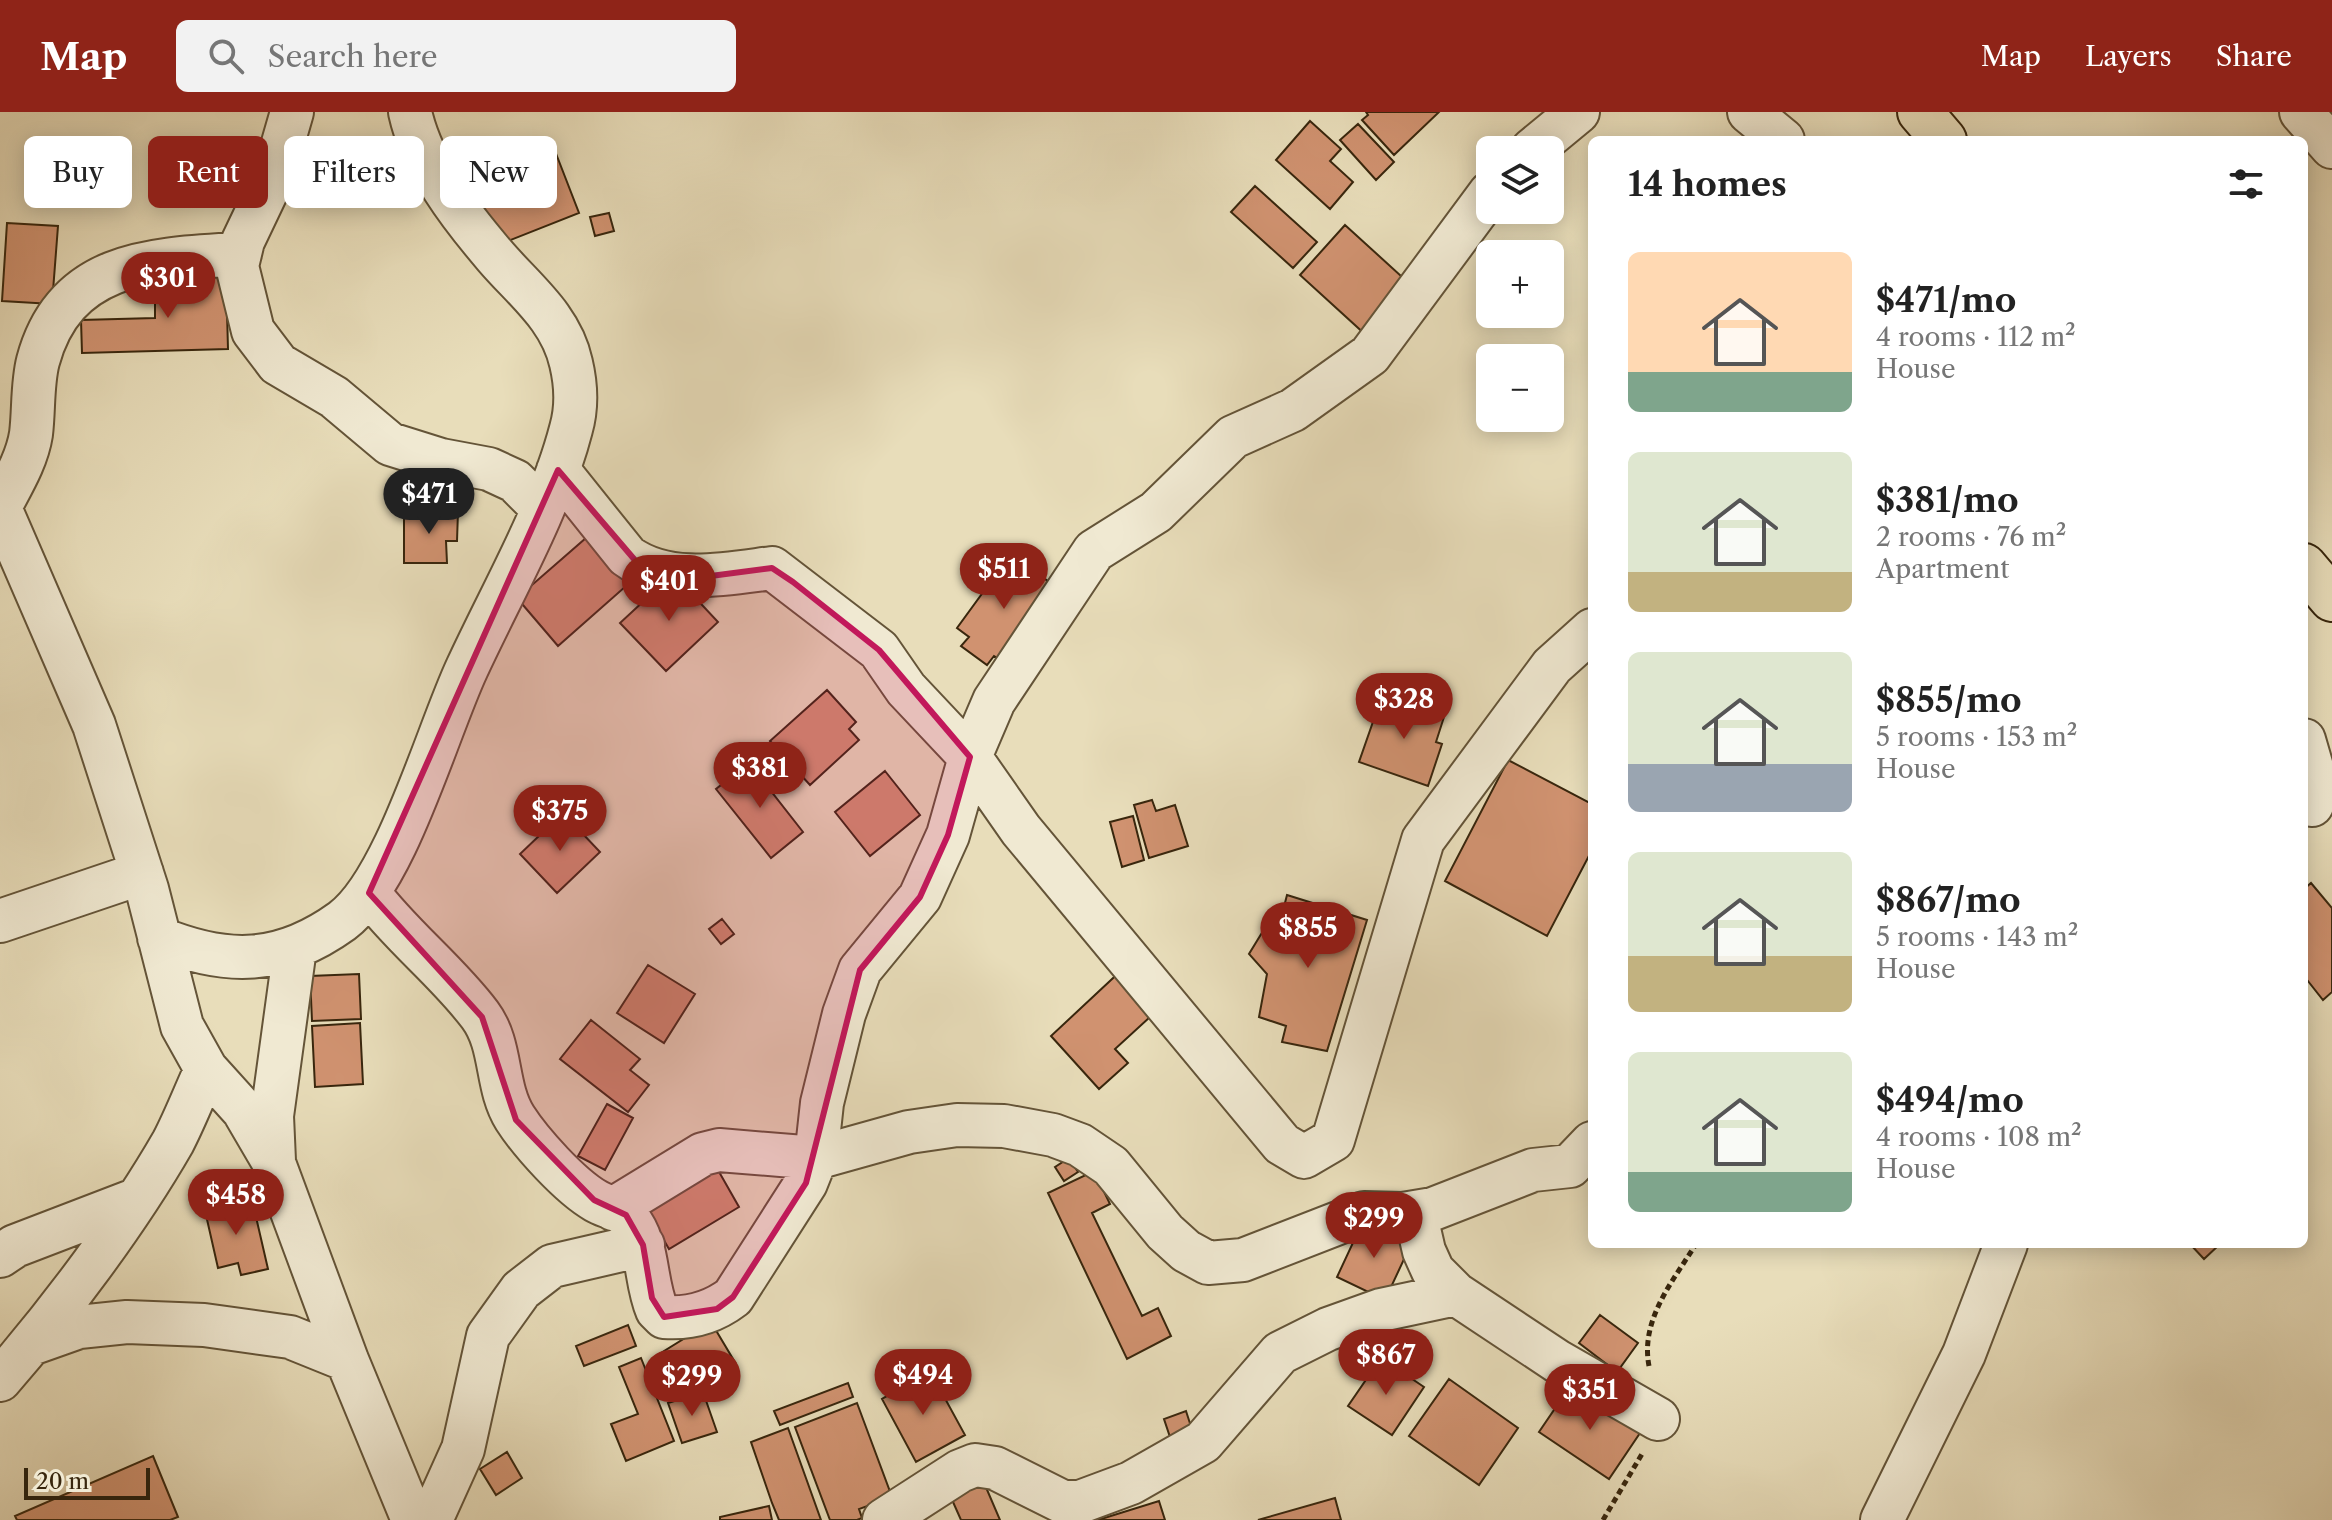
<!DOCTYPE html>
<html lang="en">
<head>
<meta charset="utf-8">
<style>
	body { margin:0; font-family:"Libre Caslon Text",serif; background:#f2f2f2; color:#222; height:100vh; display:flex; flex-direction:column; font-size:30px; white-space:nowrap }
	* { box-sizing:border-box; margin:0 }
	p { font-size:26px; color:#767676 }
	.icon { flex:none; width:44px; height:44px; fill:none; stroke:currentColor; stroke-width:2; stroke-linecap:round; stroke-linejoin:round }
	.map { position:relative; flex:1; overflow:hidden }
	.side { position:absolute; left:1588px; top:24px; width:720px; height:1112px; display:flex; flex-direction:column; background:#fff; border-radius:12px; box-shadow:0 4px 20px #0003 }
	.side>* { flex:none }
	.guide { position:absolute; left:24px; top:24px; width:760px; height:72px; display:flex; gap:16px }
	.tools { position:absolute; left:1476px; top:24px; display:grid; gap:16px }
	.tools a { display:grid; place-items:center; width:88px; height:88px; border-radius:12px; background:#fff; box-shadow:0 4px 20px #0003; font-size:40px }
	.scale { position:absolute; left:24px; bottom:20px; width:126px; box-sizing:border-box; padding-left:8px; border:4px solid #38260d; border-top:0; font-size:22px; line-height:28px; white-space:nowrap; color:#38260d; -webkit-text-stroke:6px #f0e9d2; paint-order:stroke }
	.price { position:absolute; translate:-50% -68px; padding:0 18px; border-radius:28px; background:#8f2418; color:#fff; font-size:26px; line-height:52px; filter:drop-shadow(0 2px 4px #0008) }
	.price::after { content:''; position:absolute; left:50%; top:48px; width:24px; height:18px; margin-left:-12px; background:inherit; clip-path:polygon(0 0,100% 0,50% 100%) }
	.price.on { background:#222; color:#fff }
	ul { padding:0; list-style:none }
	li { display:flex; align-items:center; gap:24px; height:200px; padding:0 40px }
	li span { display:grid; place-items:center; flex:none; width:224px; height:160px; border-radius:12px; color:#555 }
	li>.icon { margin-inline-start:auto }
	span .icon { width:96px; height:96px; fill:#fffc; stroke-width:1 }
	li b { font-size:34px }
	h2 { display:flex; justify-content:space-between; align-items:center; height:96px; padding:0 40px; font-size:34px }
	.tag { padding:0 28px; border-radius:12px; background:#fff; box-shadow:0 4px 20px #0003; font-size:28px; line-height:72px }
	.tag.on { background:#8f2418; color:#fff }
	header { display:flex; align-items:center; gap:48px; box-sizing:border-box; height:112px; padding:0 40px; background:#8f2418; color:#fff }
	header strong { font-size:38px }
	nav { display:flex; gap:44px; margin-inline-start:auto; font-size:28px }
	.search { width:560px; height:72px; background:#f2f2f2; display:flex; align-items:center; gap:20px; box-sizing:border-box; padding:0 28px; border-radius:12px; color:#767676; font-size:30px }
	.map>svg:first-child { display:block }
	.building { fill:#d09270; stroke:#38260d; stroke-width:2 }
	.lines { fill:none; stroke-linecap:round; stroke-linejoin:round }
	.minor-casing { stroke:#645438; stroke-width:46 }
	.major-casing { stroke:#38260d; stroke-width:48 }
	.path { stroke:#38260d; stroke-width:5; stroke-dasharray:6 4; stroke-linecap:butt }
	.minor { stroke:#f0e9d2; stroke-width:42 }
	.major { stroke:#e8ddba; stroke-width:44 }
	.marked { fill:#c2185b; fill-opacity:0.2; stroke:#c2185b; stroke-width:6; stroke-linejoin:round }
</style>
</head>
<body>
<header>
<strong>Map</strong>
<div class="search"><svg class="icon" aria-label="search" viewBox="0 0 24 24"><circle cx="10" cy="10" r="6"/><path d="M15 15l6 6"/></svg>Search here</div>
<nav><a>Map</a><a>Layers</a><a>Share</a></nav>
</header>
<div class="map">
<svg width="2332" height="1408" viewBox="0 0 2332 1408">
	<rect width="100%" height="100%" fill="#e8ddba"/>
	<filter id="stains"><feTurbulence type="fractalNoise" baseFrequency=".0025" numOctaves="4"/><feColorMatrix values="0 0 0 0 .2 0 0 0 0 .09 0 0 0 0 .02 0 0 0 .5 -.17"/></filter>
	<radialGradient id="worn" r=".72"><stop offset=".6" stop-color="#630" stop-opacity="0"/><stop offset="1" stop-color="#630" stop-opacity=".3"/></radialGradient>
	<!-- building -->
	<path class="building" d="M1366,0H1439L1394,43L1362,8L1368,3Z
		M1310,9L1341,37L1330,49L1353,70L1330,97L1276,48Z
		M1358,12L1394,50L1376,68L1340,28Z
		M555,39L579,101L498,133L473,72Z
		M1255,74L1317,130L1293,156L1231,100Z
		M609,101L614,119L595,124L590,105Z
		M7,111L58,114L52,192L2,189Z
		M1345,113L1412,174L1367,224L1300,163Z
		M226,162L228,237L82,241L81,208L155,206V164Z
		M458,399L457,429H446L447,451H404V400Z
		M594,419L634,467L558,534L517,486Z
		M1011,442L1056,475L1002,549L994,544L987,553L961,534L969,525L957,516Z
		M673,462L718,510L666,559L620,511Z
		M827,578L856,610L849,617L859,628L810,673L770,629Z
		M1382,584L1444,605L1436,630L1442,632L1428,674L1359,650Z
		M1508,648L1592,692V738L1547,824L1445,769Z
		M749,651L803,720L771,746L716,677Z
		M885,659L920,703L870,744L835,700Z
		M1152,688L1156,699L1175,693L1188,734L1149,746L1134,693Z
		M563,701L600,740L557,781L520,742Z
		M1133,704L1144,748L1122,755L1110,710Z
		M2311,771L2332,796V880L2323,888L2304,864V777Z
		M1287,783L1367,808L1327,939L1282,930L1286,914L1259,905L1267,862L1249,842L1263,819L1275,830Z
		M722,807L734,822L721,832L709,817Z
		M648,853L695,882L664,931L617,901Z
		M1126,854L1162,894L1115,937L1128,951L1099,977L1051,924Z
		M359,862L361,907L312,909L310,864Z
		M591,908L640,947L630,958L649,973L628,1000L560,947Z
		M360,911L363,972L315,975L312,914Z
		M607,992L633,1006L605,1058L578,1044Z
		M1069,1046L1078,1060L1064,1069L1055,1055Z
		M714,1051L739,1095L669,1137L643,1092Z
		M1094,1059L1110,1092L1092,1101L1142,1204L1158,1196L1171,1224L1127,1247L1048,1081Z
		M243,1085L248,1107L256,1105L268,1157L241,1163L238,1151L218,1156L206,1103L214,1101L212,1092Z
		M1364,1107L1412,1130L1385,1188L1337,1165Z
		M2190,1132H2220L2204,1147Z
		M1600,1203L1638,1231L1617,1260L1579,1231Z
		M711,1210L736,1252L681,1286L656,1244Z
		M628,1213L636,1234L584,1254L576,1234Z
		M641,1246L674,1329L626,1349L611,1312L638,1302L619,1255Z
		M1381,1246L1424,1275L1392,1323L1348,1294Z
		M930,1259L965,1323L916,1350L882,1287Z
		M1449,1267L1518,1316L1479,1373L1409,1324Z
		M848,1271L853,1285L780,1313L774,1299Z
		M1571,1273L1640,1321L1609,1367L1539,1320Z
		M703,1280L717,1320L682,1331L668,1291Z
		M857,1291L892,1385L859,1397L862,1406L857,1408H830L795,1315Z
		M1186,1299L1196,1330L1174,1337L1164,1307Z
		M788,1316L821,1408H779L772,1391L751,1330Z
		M507,1340L522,1366L496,1383L480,1357Z
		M153,1344L178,1405L170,1408H17L15,1404Z
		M982,1366L1000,1408H961L949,1381Z
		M1335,1386L1341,1408H1258Z
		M1159,1389L1165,1408H1098Z
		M769,1394L772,1408H720V1405Z"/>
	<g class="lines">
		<!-- minor casing -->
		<g class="minor-casing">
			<path id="minor" d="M292,0L273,66L243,129L237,154L253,219L278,252L334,285L390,332L441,348L489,357L515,369L541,395
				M1749,0L1783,28
				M2301,0L2332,35
				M1532,38L1578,0
				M558,358L627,444C668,474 725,462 772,456L879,538L906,577L970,645L1021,718L1282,1032L1304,1045L1333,1028L1423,728L1552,554L1592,518
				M0,395C12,372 27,348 31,322C34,298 32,272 38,249C65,148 154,147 240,142
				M0,396L94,613L147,777L182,914L206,957L243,998L274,1051L347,1248L413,1408
				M2304,628L2313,659L2312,693
				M369,781C402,825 447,859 480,903C503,934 495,974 515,1006C531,1031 570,1074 596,1089C606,1095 621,1097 628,1106C650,1133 644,1167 657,1198L664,1205C690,1207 712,1201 733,1185L806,1071L816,1046L822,991L844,902L860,858L920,785L948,723L970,645L994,589L1094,439L1156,400L1233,325L1293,298L1370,243L1490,81
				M0,809L142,761
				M159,826C227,854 281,853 342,809C396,769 437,620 467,556C502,480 550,398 571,317C577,296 576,272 571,251C561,205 524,178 495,144C460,103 422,54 410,0
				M274,1049L272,1004L295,836
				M613,1097L703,1042L719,1038L816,1046L909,1020L957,1013L1004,1014L1053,1023L1080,1033L1111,1054L1165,1120L1186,1139L1208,1151L1243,1148L1364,1101L1403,1102L1433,1097L1533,1058L1570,1054L1592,1031
				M1415,1100L1424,1139L1433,1159L1456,1182L1557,1249L1658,1307
				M0,1144L15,1134L135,1088
				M31,1232L79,1215L127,1210L204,1213L290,1225L347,1248
				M0,1268C60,1199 127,1110 173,1030C185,1007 195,981 206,957
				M431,1408L463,1337L488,1224L521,1178L552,1154L643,1133
				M884,1408L960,1359L975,1353L995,1356L1063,1390H1080L1131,1371L1203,1330L1280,1241L1328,1217L1381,1198L1456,1182
				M1882,1408L1964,1242L2006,1132"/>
		</g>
		<!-- major casing -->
		<g class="major-casing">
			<path id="major" d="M1920,0L1944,28
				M2304,454L2332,487"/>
		</g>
		<!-- path -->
		<path class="path" d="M1649,1254C1640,1208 1673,1169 1696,1132
			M1603,1408L1642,1342"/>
		<!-- minor -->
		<use href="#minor" class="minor"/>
		<!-- major -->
		<use href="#major" class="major"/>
	</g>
	<!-- marked area -->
	<path class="marked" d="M558,358L640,454L703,465L772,456L793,470L879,538L970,645L948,723L920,785L860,858L806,1071L733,1185L717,1197L664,1205L652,1186L643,1133L626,1103L594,1088L516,1008L482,905L369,781Z"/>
	<rect width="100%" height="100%" filter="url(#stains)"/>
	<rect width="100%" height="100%" fill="url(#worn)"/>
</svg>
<div class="tools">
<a><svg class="icon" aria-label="layers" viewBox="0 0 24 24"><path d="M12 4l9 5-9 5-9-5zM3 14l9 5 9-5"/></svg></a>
<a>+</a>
<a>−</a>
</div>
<div class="scale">20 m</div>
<b class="price" style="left:168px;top:208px">$301</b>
<b class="price on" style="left:429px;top:424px">$471</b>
<b class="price" style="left:1004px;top:499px">$511</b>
<b class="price" style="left:669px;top:511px">$401</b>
<b class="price" style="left:1404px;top:629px">$328</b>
<b class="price" style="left:760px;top:698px">$381</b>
<b class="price" style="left:560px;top:741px">$375</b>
<b class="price" style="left:1308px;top:858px">$855</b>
<b class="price" style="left:236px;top:1125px">$458</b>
<b class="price" style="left:1374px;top:1148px">$299</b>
<b class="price" style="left:1386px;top:1285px">$867</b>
<b class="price" style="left:923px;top:1305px">$494</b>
<b class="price" style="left:692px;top:1306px">$299</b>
<b class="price" style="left:1590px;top:1320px">$351</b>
<div class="guide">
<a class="tag">Buy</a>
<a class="tag on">Rent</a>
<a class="tag">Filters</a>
<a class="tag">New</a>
</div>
<section class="side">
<h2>14 homes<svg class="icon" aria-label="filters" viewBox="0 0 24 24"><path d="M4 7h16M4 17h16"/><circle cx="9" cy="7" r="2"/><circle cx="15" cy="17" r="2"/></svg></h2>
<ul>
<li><span style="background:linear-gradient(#ffd9b3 75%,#7fa58c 0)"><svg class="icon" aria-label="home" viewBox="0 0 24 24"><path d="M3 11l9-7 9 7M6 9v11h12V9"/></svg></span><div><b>$471/mo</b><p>4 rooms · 112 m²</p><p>House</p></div></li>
<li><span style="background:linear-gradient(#dfe7d0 75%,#c2b280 0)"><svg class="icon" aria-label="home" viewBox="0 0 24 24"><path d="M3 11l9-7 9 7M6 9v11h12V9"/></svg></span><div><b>$381/mo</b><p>2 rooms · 76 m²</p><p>Apartment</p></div></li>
<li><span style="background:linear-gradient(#dfe7d0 70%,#9aa5b1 0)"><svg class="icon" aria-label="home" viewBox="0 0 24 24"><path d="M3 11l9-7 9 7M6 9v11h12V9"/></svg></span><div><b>$855/mo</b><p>5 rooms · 153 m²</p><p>House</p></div></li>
<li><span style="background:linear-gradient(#dfe7d0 65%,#c2b280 0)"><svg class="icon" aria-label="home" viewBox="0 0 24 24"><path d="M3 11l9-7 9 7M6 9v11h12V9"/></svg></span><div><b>$867/mo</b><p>5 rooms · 143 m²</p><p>House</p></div></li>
<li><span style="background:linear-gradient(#dfe7d0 75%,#7fa58c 0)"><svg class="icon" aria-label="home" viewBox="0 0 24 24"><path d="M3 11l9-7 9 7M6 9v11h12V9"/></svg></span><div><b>$494/mo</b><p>4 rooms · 108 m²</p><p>House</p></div></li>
</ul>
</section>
</div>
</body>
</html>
